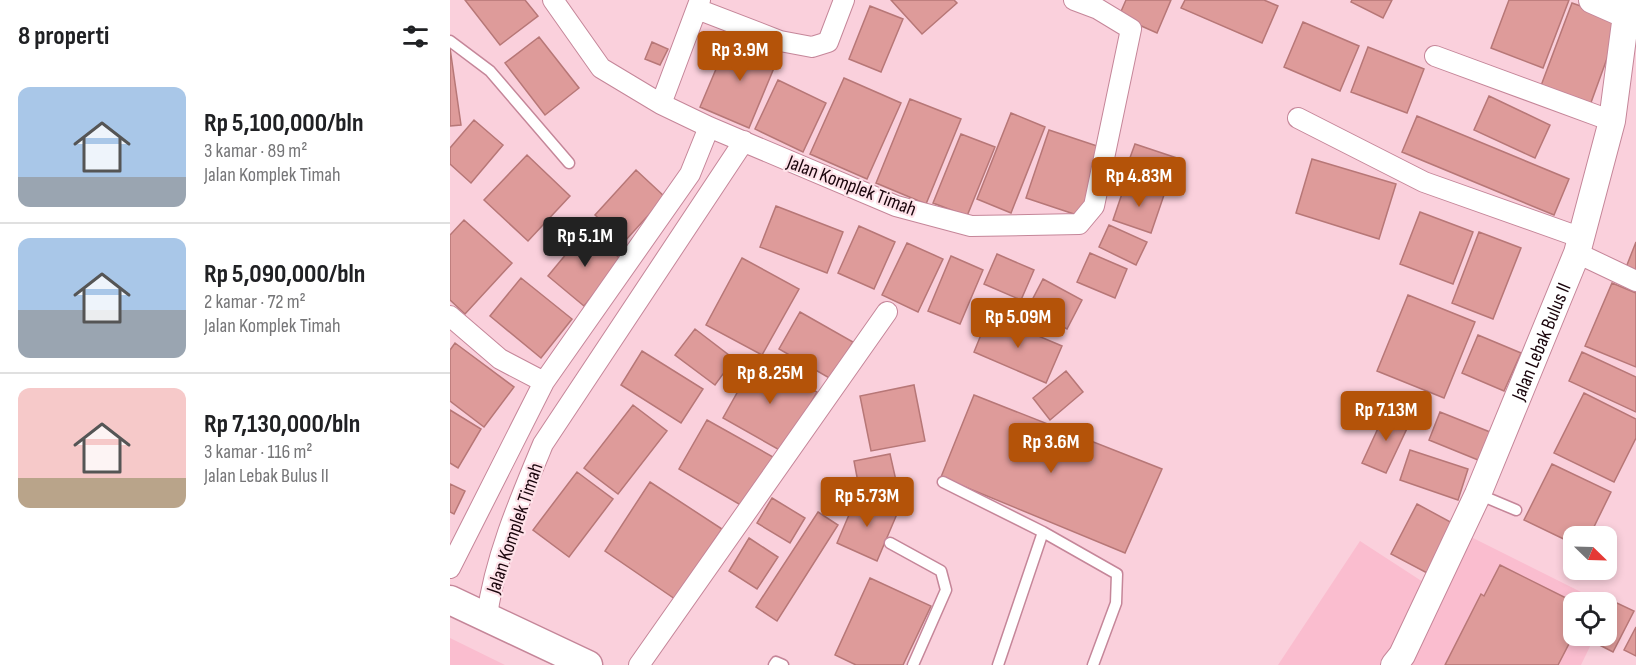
<!DOCTYPE html>
<html lang="id">
<head>
<meta charset="utf-8">
<style>
	body { margin:0; font-family:"Sofia Sans Condensed",sans-serif; background:#f2f2f2; color:#202124; height:100vh; display:flex; flex-direction:column; font-size:22px; white-space:nowrap }
	* { box-sizing:border-box; margin:0 }
	p { font-size:20px; color:#757577 }
	.icon { flex:none; width:33px; height:33px; fill:none; stroke:currentColor; stroke-width:2; stroke-linecap:round; stroke-linejoin:round }
	.map { position:relative; flex:1; overflow:hidden }
	.sheet { display:flex; flex-direction:column; background:#fff; width:450px }
	.sheet>* { flex:none }
	.needle { width:39px; rotate:113deg }
	.controls { position:absolute; left:1113px; top:526px; display:grid; gap:12px }
	.controls a { display:grid; place-items:center; width:54px; height:54px; border-radius:12px; background:#fff; box-shadow:0 3px 9px #0003; font-size:30px }
	.price { position:absolute; translate:-50% -51px; padding:0 14px; border-radius:6px; background:#b45309; color:#fff; font-size:20px; line-height:39px; filter:drop-shadow(0 2px 3px #0008) }
	.price::after { content:''; position:absolute; left:50%; top:36px; width:18px; height:14px; margin-left:-9px; background:inherit; clip-path:polygon(0 0,100% 0,50% 100%) }
	.price.on { background:#222; color:#fff }
	ul { padding:0; list-style:none }
	li { display:flex; align-items:center; gap:18px; height:150px; padding:0 18px }
	li+li { border-top:2px solid #e0e0e0 }
	li span { display:grid; place-items:center; flex:none; width:168px; height:120px; border-radius:12px; color:#555 }
	li>.icon { margin-inline-start:auto }
	span .icon { width:72px; height:72px; fill:#fffc; stroke-width:1 }
	li b { font-size:26px }
	h2 { display:flex; justify-content:space-between; align-items:center; height:72px; padding:0 18px; font-size:26px }
	main { display:flex; flex:1; min-height:0 }
	.map>svg:first-child { display:block }
	.built { fill:#fabdcf }
	.building { fill:#de9b9a; stroke:#b77777; stroke-width:1.5 }
	.lines { fill:none; stroke-linecap:round; stroke-linejoin:round }
	.service-casing { stroke:#c58699; stroke-width:13 }
	.minor-casing { stroke:#c58699; stroke-width:22 }
	.tertiary-casing { stroke:#c58699; stroke-width:28 }
	.secondary-casing { stroke:#c58699; stroke-width:31 }
	.service { stroke:#fff; stroke-width:10 }
	.minor { stroke:#fff; stroke-width:20 }
	.tertiary { stroke:#fff; stroke-width:26 }
	.secondary { stroke:#fff; stroke-width:28 }
	.labels { text-anchor:middle; stroke-width:4.5; stroke-linejoin:round; paint-order:stroke }
	.street-label { font-size:20px; fill:#19040b; stroke:#fee2e9 }
</style>
</head>
<body>
<main>
<section class="sheet">
<h2>8 properti<svg class="icon" aria-label="filters" viewBox="0 0 24 24"><path d="M4 7h16M4 17h16"/><circle cx="9" cy="7" r="2"/><circle cx="15" cy="17" r="2"/></svg></h2>
<ul>
<li><span style="background:linear-gradient(#a9c7e8 75%,#9aa5b1 0)"><svg class="icon" aria-label="home" viewBox="0 0 24 24"><path d="M3 11l9-7 9 7M6 9v11h12V9"/></svg></span><div><b>Rp 5,100,000/bln</b><p>3 kamar · 89 m²</p><p>Jalan Komplek Timah</p></div></li>
<li><span style="background:linear-gradient(#a9c7e8 60%,#9aa5b1 0)"><svg class="icon" aria-label="home" viewBox="0 0 24 24"><path d="M3 11l9-7 9 7M6 9v11h12V9"/></svg></span><div><b>Rp 5,090,000/bln</b><p>2 kamar · 72 m²</p><p>Jalan Komplek Timah</p></div></li>
<li><span style="background:linear-gradient(#f6c9c9 75%,#b9a48a 0)"><svg class="icon" aria-label="home" viewBox="0 0 24 24"><path d="M3 11l9-7 9 7M6 9v11h12V9"/></svg></span><div><b>Rp 7,130,000/bln</b><p>3 kamar · 116 m²</p><p>Jalan Lebak Bulus II</p></div></li>
</ul>
</section>
<div class="map">
<svg width="1186" height="665" viewBox="0 0 1186 665">
	<rect width="100%" height="100%" fill="#fad0dc"/>
	<!-- built -->
	<path class="built" d="M1019,536L1153,603H1124V636H1145L1131,665H828L910,541L990,593Z
		M0,638L55,665H0Z"/>
	<!-- building -->
	<path class="building" d="M15,0H75L88,16L50,45Z
		M441,0H504L507,3L472,34Z
		M676,0H721L707,33L669,16Z
		M735,0H814L828,6L812,43L731,8Z
		M902,0H942L933,18L901,2Z
		M1059,0H1119L1093,68L1041,48Z
		M1122,3L1171,20L1139,108L1089,91Z
		M420,6L453,19L431,72L399,59Z
		M853,22L909,46L890,91L834,67Z
		M280,36L329,56L299,128L250,107Z
		M89,37L129,88L95,115L55,63Z
		M202,42L218,49L210,65L195,59Z
		M918,47L974,69L957,113L901,92Z
		M0,48L11,125L0,126Z
		M394,78L451,103L417,179L360,154Z
		M328,80L376,103L353,152L305,129Z
		M1039,96L1100,125L1085,158L1024,130Z
		M460,99L511,119L476,204L426,183Z
		M561,113L595,127L561,213L527,199Z
		M967,116L1119,179L1104,215L952,152Z
		M24,120L53,145L21,183L0,164V148Z
		M599,130L653,148L630,216L576,198Z
		M511,134L545,147L517,216L483,203Z
		M685,144L727,158L716,189L674,174Z
		M77,155L120,196L78,241L34,200Z
		M862,159L946,184L929,239L846,213Z
		M186,170L215,197L174,242L145,215Z
		M676,182L714,195L701,233L663,220Z
		M326,206L393,232L377,273L310,247Z
		M970,212L1023,232L1003,284L950,264Z
		M14,220L62,263L15,314L0,300V235Z
		M659,225L697,242L686,265L649,247Z
		M409,226L445,242L424,289L388,273Z
		M136,230L172,260L134,306L98,276Z
		M1029,232L1071,248L1043,319L1002,303Z
		M1186,242V275L1175,270Z
		M457,243L493,259L468,312L432,295Z
		M640,253L677,269L665,298L627,282Z
		M547,254L584,270L571,300L534,284Z
		M501,256L533,270L510,324L478,311Z
		M292,258L349,289L312,355L256,325Z
		M71,278L122,319L91,358L40,316Z
		M593,279L632,300L617,329L578,308Z
		M1162,283L1186,293V367L1135,346Z
		M958,295L1025,322L994,398L927,371Z
		M350,312L403,342L381,379L329,349Z
		M539,315L612,346L596,383L524,352Z
		M245,329L284,359L265,385L225,355Z
		M1028,335L1071,353L1054,391L1012,373Z
		M5,343L64,387L34,427L0,401V350Z
		M192,351L253,389L231,423L171,385Z
		M1132,352L1186,377V412L1119,381Z
		M306,359L367,392L333,452L273,418Z
		M616,371L633,392L600,420L583,398Z
		M464,385L475,441L421,451L410,396Z
		M1134,393L1186,419V438L1164,482L1104,453Z
		M524,395L712,469L675,553L491,477Z
		M183,405L217,431L168,494L134,468Z
		M0,410L31,429L8,468L0,463Z
		M936,411L960,422L936,473L912,463Z
		M990,412L1045,434L1033,462L979,440Z
		M257,420L323,457L294,507L229,469Z
		M960,450L1018,469L1008,500L950,480Z
		M440,454L447,485L410,493L404,461Z
		M1102,464L1161,492L1139,537H1124V544L1074,520Z
		M127,472L163,499L119,557L83,530Z
		M200,482L272,529L225,599L155,551Z
		M0,484L15,491L4,514L0,512Z
		M407,496L447,514L427,561L387,543Z
		M322,498L355,518L340,543L307,523Z
		M967,504L1006,525L979,574L941,554Z
		M368,512L388,525L327,621L306,607Z
		M299,538L328,557L307,589L279,571Z
		M1050,565L1126,603H1124V634L1108,665H995L1031,594L1034,596Z
		M420,578L481,606L453,665H406L385,655Z
		M1152,596L1184,611L1163,652L1132,636H1156V603H1148Z
		M1186,627V656L1174,650Z"/>
	<g class="lines">
		<!-- service casing -->
		<g class="service-casing">
			<path id="service" d="M0,41L40,71L119,163
				M493,482L593,532L667,574L666,603L643,665
				M1028,494L1066,510
				M440,543L491,571L496,590L463,665
				M324,665L326,662L333,665
				M548,665L593,532"/>
		</g>
		<!-- minor casing -->
		<g class="minor-casing">
			<path id="minor" d="M103,0L151,68L211,104L259,127L446,206L521,226L629,224L644,206L681,29L648,9L624,0
				M1184,0L1186,1
				M247,9L330,41L362,47L378,42L394,0
				M985,56L1162,121
				M211,104L250,0
				M848,118L974,182L1132,238
				M1127,253L1186,281
				M0,316L50,359L94,382
				M0,568L94,382L240,174L259,127
				M37,616C45,557 70,499 93,444L294,141
				M189,665L437,312"/>
		</g>
		<!-- tertiary casing -->
		<g class="tertiary-casing">
			<g id="tertiary">
				<path id="s1" d="M944,665L952,655L1028,494L1127,253L1162,121L1176,15L1142,0"/>
			</g>
		</g>
		<!-- secondary casing -->
		<g class="secondary-casing">
			<path id="secondary" d="M0,600L138,665"/>
		</g>
		<!-- service -->
		<use href="#service" class="service"/>
		<!-- minor -->
		<use href="#minor" class="minor"/>
		<!-- tertiary -->
		<use href="#tertiary" class="tertiary"/>
		<!-- secondary -->
		<use href="#secondary" class="secondary"/>
	</g>
	<g class="labels">
		<!-- street labels -->
		<g class="street-label">
			<text transform="translate(402 185) rotate(21)" y="7">Jalan Komplek Timah</text>
			<text dy="7" stroke="none"><textPath href="#s1" startOffset="356">Jalan Lebak Bulus II</textPath></text>
			<text transform="translate(64 528) rotate(-71)" y="7">Jalan Komplek Timah</text>
		</g>
	</g>
</svg>
<div class="controls">
<a><svg class="needle" viewBox="-14 -14 28 28"><path d="M0-13l5 13h-10z" fill="#e53935"/><path d="M0 13l5-13h-10z" fill="#757577"/></svg></a>
<a><svg class="icon" aria-label="locate" viewBox="0 0 24 24"><circle cx="12" cy="12" r="6"/><path d="M12 2v4M12 18v4M2 12h4M18 12h4"/></svg></a>
</div>
<b class="price" style="left:290px;top:82px">Rp 3.9M</b>
<b class="price" style="left:689px;top:208px">Rp 4.83M</b>
<b class="price on" style="left:135px;top:268px">Rp 5.1M</b>
<b class="price" style="left:568px;top:349px">Rp 5.09M</b>
<b class="price" style="left:320px;top:405px">Rp 8.25M</b>
<b class="price" style="left:936px;top:442px">Rp 7.13M</b>
<b class="price" style="left:601px;top:474px">Rp 3.6M</b>
<b class="price" style="left:417px;top:528px">Rp 5.73M</b>
</div>
</main>
</body>
</html>
